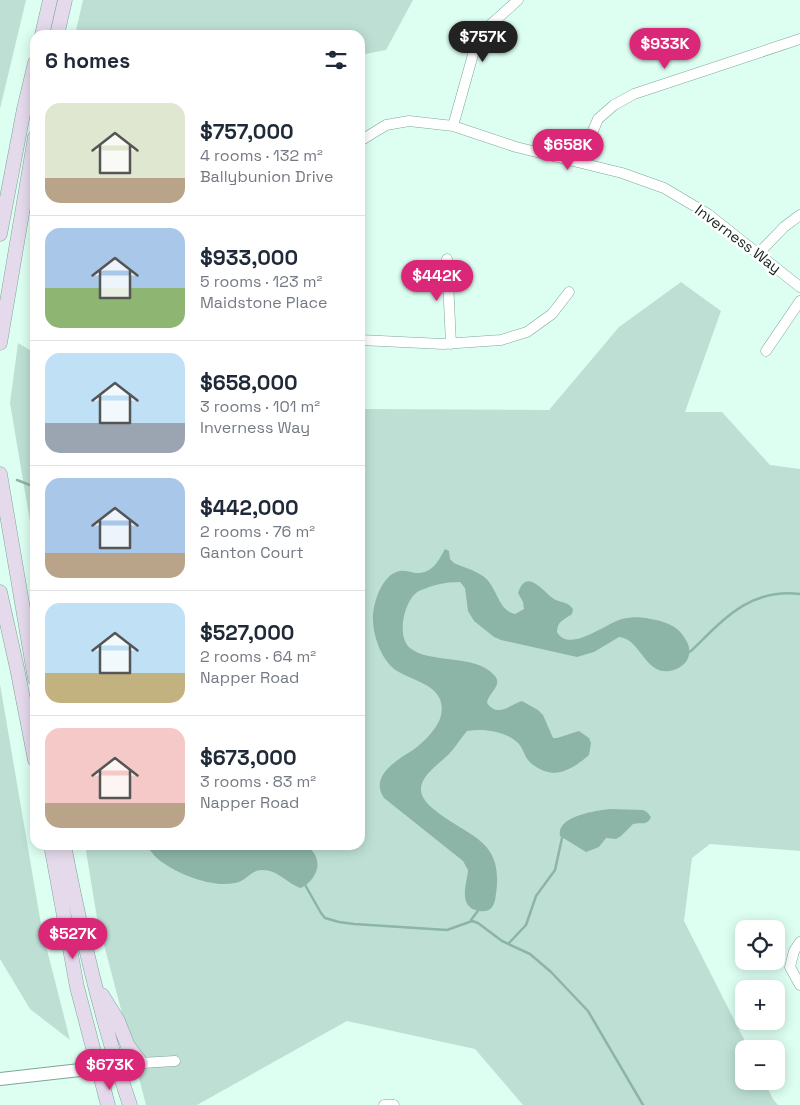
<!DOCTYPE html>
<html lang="en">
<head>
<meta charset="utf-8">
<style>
	body { margin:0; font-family:"Space Grotesk",sans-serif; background:#f2f2f3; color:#1f2937; height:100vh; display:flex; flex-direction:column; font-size:19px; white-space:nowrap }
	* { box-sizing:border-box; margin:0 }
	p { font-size:16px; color:#747a83 }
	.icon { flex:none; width:28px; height:28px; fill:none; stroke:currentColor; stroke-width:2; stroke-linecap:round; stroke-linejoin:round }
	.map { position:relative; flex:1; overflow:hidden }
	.drawer { position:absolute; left:30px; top:30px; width:335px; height:820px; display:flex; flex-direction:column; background:#fff; border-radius:15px; box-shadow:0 2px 12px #0003 }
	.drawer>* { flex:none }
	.controls { position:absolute; left:735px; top:920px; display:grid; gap:10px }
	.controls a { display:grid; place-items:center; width:50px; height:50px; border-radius:10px; background:#fff; box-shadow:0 2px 12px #0003; font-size:25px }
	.price { position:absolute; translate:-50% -42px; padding:0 11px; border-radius:18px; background:#db2777; color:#fff; font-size:16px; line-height:32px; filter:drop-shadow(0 1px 2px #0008) }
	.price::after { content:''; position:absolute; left:50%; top:30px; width:15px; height:11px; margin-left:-8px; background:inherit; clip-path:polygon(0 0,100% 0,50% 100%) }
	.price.on { background:#222; color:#fff }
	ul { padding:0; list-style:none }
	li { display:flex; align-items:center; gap:15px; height:125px; padding:0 15px }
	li+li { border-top:1px solid #e0e1e3 }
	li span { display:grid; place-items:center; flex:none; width:140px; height:100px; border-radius:15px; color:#555 }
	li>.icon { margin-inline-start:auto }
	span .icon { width:60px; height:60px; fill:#fffc; stroke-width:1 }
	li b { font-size:21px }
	h2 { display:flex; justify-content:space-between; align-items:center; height:60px; padding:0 15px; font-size:21px }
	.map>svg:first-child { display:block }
	.green { fill:#bee0d4 }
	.water { fill:#8cb5a7 }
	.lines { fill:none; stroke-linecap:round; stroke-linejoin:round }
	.stream { stroke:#8cb5a7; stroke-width:2.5 }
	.minor-casing { stroke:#7ea698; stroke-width:11 }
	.tertiary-casing { stroke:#7ea698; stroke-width:14 }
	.secondary-casing { stroke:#7ea698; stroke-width:15 }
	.minor { stroke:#fff; stroke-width:10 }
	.tertiary { stroke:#fff; stroke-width:12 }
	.secondary { stroke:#e4daec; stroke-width:14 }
	.labels { text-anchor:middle; stroke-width:5; stroke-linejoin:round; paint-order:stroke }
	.street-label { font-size:15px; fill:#13231e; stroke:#fff }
</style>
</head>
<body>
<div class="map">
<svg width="800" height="1105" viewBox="0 0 800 1105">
	<rect width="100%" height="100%" fill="#ddfff2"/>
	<!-- green -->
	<path class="green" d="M0,0H26L0,109Z
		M83,0H413L386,50L360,55V35H75Z
		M681,282L721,311L685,412H722L770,465L800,469V851L710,844L692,858L684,921L749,1049H744V1081H764L773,1099L778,1105H523L475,1049L347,1021L197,1105H146L97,918L85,845H360V409L549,410L619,327Z
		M18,343L35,353V551L10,403Z
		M0,684L42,930L70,1040L30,1009L0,959Z"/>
	<!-- water -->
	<path class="water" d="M445,549L449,551L450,559L454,563C463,567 474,570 483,576C498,587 497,610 515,614L524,609L523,602L518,593C527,565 545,595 556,600C563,603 568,602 573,609L572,614C564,620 557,621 557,632C569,654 606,623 622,619C634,616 644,617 656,620C665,622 676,626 682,634C687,641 692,649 688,658C686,664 679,668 674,670C645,679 642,639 619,637L594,652L577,657L501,640L494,637L474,621L468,611L465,588L460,582C445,582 433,585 419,591C404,599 396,637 410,648C430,664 474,654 493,674C505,685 488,692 487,703C498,718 509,705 522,701L538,710L543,715L553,738H557L579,731L589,738L591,743L589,755C575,767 558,779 540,769C536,767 531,764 528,760C524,755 523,748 518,743C506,731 483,728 467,731C460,739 455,748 448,755C439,764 420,776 421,790C421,796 426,802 430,806C467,839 507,836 495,900C493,909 489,912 479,911C457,907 467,884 468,870L463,861L384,798C369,776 397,760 413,750C423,743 439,727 441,715C447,686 415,682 397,671C382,661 374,639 373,621C372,606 381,574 400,571C405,570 410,572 415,573C432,574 438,562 445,549Z
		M609,809L643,810L647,812L651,817C648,826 640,822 633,824L621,836L616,839L606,838L599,847L586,852L560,836C556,816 595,811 609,809Z
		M145,845H216L233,847L242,845H305C325,857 319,878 301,888C287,884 279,870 262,870C251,870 246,881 235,883C212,888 176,874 158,859C153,855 150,849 145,845Z"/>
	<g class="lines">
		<!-- stream -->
		<path class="stream" d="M17,480L35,487
			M687,653L691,651C724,619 750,588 800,594
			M304,883L321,913L325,918L339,922L354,924L447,930L472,921L478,923L502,941L530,954L551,972L588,1011L643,1105
			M471,920L480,908
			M509,943L526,925L536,896L555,870L562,838"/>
		<!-- minor casing -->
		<g class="minor-casing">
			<path id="minor" d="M453,126L474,51L489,26L518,0
				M360,141L386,125L409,121L453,126L516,147L622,173L664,188L708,214L800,287
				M580,161L598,119L614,105L634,94L800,39
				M758,254L784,227L800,215
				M447,259L451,344
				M360,340L443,344L501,340L527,332L552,314L569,292
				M766,351L800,301
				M800,942L794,951L790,967L800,985
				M117,1068L141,1063L175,1061
				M384,1105H394"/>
		</g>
		<!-- tertiary casing -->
		<g class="tertiary-casing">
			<path id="tertiary" d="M0,1079L80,1070L98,1067L117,1068"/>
		</g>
		<!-- secondary casing -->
		<g class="secondary-casing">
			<path id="secondary" d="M42,35L50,0
				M57,35L65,0
				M0,234L24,109L35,63
				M0,343L35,137
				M0,474L35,679
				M0,592L17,668L35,760
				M51,845L77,987L108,1105
				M64,845C81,933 101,1020 130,1105
				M102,995L118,1021L128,1046L141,1063"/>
		</g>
		<!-- minor -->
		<use href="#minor" class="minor"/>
		<!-- tertiary -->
		<use href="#tertiary" class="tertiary"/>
		<!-- secondary -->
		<use href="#secondary" class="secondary"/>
	</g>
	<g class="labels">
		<!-- street labels -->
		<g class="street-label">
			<text transform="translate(738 239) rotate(37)" y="5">Inverness Way</text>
		</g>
	</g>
</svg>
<div class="controls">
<a><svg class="icon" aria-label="locate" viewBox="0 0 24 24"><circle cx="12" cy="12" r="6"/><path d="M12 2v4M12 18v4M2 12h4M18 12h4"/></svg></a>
<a>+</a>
<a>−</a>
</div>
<b class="price on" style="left:483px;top:63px">$757K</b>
<b class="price" style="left:665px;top:70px">$933K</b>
<b class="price" style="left:568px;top:171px">$658K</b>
<b class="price" style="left:437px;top:302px">$442K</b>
<b class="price" style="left:73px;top:960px">$527K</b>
<b class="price" style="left:110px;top:1091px">$673K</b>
<section class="drawer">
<h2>6 homes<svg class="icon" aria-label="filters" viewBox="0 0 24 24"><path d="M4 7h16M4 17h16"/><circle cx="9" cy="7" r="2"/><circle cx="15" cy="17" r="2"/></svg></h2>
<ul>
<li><span style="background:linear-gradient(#dfe7d0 75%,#b9a48a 0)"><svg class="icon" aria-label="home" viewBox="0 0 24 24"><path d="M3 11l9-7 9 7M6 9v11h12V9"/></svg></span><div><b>$757,000</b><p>4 rooms · 132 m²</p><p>Ballybunion Drive</p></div></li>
<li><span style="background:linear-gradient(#a9c7e8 60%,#8fb573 0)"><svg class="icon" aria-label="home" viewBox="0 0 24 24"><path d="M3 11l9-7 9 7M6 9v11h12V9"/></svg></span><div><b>$933,000</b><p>5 rooms · 123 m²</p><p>Maidstone Place</p></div></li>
<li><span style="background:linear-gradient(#bfe0f5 70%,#9aa5b1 0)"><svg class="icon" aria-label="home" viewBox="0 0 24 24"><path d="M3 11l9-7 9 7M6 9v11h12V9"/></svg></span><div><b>$658,000</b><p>3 rooms · 101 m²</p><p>Inverness Way</p></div></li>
<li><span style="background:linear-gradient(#a9c7e8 75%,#b9a48a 0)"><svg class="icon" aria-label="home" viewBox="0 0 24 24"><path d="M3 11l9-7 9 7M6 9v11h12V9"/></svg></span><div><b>$442,000</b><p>2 rooms · 76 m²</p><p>Ganton Court</p></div></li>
<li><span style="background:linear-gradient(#bfe0f5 70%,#c2b280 0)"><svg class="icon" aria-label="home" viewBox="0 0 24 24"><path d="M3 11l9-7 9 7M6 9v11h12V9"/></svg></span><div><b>$527,000</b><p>2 rooms · 64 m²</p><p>Napper Road</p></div></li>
<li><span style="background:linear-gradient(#f6c9c9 75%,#b9a48a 0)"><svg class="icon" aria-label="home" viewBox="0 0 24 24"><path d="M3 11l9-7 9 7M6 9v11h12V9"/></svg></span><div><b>$673,000</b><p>3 rooms · 83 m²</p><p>Napper Road</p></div></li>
</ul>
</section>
</div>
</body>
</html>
